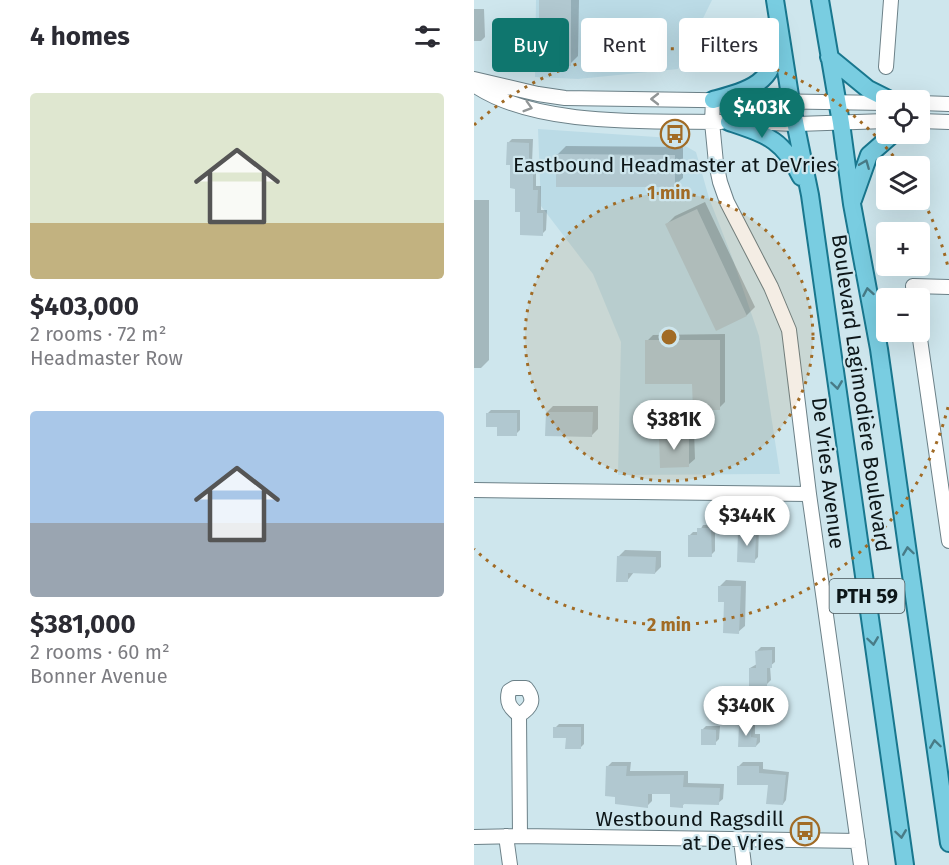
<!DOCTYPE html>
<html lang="en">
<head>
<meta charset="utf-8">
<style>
	body { margin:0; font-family:"Fira Sans",sans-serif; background:#f7f7f7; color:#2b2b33; height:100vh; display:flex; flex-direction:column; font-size:22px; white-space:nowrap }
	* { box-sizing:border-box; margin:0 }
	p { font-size:20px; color:#7c7c81 }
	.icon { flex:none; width:33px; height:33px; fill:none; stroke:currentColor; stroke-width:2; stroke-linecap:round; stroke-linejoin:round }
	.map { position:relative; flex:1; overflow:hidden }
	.sheet { display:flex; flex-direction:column; background:#fff; width:474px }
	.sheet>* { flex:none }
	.top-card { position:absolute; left:18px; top:18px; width:366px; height:54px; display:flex; gap:12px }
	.buttons { position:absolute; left:402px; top:90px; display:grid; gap:12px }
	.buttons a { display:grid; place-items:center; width:54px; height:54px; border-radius:6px; background:#fff; box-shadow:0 6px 24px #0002; font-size:30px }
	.price { position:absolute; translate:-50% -51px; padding:0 14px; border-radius:21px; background:#fff; color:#222; font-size:20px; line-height:39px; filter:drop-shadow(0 2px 3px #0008) }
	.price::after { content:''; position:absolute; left:50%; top:36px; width:18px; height:14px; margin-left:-9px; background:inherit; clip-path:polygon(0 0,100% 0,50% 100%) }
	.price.on { background:#0f766e; color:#fff }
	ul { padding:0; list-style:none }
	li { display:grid; align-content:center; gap:12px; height:318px; padding:0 30px }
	li span { display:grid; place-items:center; height:186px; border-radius:6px; color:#555 }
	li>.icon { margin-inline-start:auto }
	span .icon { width:108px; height:108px; fill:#fffc; stroke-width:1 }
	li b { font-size:26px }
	h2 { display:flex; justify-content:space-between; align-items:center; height:72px; padding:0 30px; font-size:26px }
	.chip { padding:0 21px; border-radius:6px; background:#fff; box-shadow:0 6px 24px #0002; font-size:21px; line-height:54px }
	.chip.on { background:#0f766e; color:#fff }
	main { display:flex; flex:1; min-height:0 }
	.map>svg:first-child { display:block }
	.built { fill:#bbdbe6 }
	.shadow { fill:#0003 }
	.building { fill:#b1c8d0 }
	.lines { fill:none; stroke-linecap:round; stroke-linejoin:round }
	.minor-casing { stroke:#6c8188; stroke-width:16 }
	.major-casing { stroke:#19778e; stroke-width:20 }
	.minor { stroke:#fff; stroke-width:14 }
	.major { stroke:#79cde1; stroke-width:16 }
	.oneway { stroke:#929697 }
	.oneway2 { stroke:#487b87 }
	.ring { fill:none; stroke:#a16b25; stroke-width:3; stroke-dasharray:3 6 }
	.labels { text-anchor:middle; stroke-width:4.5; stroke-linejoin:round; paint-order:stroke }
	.shield { fill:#cee6ed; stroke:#475458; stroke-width:1.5 }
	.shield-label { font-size:20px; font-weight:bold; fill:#0d1618 }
	.poi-label { font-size:21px; fill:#0d1618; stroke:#cee6ed }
	.street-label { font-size:21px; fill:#0d1618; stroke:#cee6ed }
	.centre { fill:#a16b25; stroke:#cee6ed; stroke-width:3 }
	.ring-label { font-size:18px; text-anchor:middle; font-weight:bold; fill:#a16b25; stroke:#cee6ed; stroke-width:4.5; stroke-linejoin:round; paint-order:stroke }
</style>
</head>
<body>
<main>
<section class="sheet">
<h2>4 homes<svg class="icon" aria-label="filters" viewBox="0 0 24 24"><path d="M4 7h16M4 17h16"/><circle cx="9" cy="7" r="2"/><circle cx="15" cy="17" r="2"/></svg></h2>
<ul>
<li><span style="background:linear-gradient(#dfe7d0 70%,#c2b280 0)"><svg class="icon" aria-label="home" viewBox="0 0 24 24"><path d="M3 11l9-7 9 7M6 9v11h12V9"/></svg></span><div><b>$403,000</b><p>2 rooms · 72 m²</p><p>Headmaster Row</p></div></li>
<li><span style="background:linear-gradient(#a9c7e8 60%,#9aa5b1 0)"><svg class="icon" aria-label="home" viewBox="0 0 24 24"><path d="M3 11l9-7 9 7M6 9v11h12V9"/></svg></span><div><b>$381,000</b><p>2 rooms · 60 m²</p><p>Bonner Avenue</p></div></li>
</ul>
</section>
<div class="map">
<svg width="475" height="865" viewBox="0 0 475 865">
	<rect width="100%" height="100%" fill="#cee6ed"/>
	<!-- built -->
	<path class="built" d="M62,0H238L204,69L104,79L61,77Z
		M64,129L197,138L222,152L235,198L258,257L285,336L306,474L144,475L147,342L119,274L67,206Z"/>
	<!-- shadow -->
	<path class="shadow" d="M67,0H105L104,56L96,64Z
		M0,9H10L11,37L7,41H0Z
		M155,35H169L179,45V61L173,68L149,42Z
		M38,139H59L58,163H62V186H67V210H73L72,230L68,234L48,211L34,143Z
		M92,146L209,147V178L200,186L83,155Z
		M0,200H15V360L7,368H0Z
		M231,202L281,307L273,315L242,329L193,224L201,216Z
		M251,334V402L245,408L220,382L173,341L179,335Z
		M79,406H124V429L118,435L73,412Z
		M17,410H46V430L42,434L25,425L13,414Z
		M193,430H220L221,459L214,465L187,437Z
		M229,525H241V551L237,555L215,536L219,532H225Z
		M270,527L285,528L284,557L280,561L266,531Z
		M151,550L187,551V567L181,573L160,572L153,581L145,556Z
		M252,580L272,581L271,626L264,632L246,586Z
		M287,647H301V662L296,666L297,680L293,684L276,668L283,664V651Z
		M270,722H281V734H286V742L282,746L267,726Z
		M85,724H110V744L106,748L81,728Z
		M232,726H246L245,739L241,743L228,730Z
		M138,762H157L156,771H214V783L250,784L249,799L244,803L212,802L208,806L198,793L178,792V801L173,806L133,767Z
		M269,762H289V769L315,772L312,800L309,804L296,783L265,766Z"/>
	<!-- building -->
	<path class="building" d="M65,0H97V66L65,65Z
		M148,41H162L174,51V69H148Z
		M33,142L55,143V166H59V190H64L63,213H69V236L46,235V212H41V189L36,188V165H32Z
		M82,154L201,155V187H82Z
		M223,209L273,316L242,331L191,224Z
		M171,340H246V410H219L218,384H171Z
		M72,412H119L118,437L71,436Z
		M12,413H43V436H23V427H12Z
		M215,435V467L186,468L185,436Z
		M223,528H237L238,557H214V535H223Z
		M264,531H282L281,563L263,562Z
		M143,556L182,557L181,574L154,573V582H142Z
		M244,586H267L265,634L249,633L250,602H244Z
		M298,650V668H293V686H275V668H282L281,651Z
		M265,725H278L277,737L283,738L282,747H264Z
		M79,727H107V749H91L92,738H79Z
		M227,729L242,730V745H227Z
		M132,766H153L152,776L210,775L209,787L246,788L245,805L209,804V808L196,807V794H174V808L141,804V797L131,796Z
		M263,766H285V773L312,775L309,805L292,804L294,785H263Z"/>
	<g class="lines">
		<!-- minor casing -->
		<g class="minor-casing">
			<path id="minor" d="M412,67L417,0
				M0,79L64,94L91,98L412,103
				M0,85C61,127 174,121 247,122
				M239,100L238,122L242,163L246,182L253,202L297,287L315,330L335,494L387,865
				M446,103L475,104
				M446,121L475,122
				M266,122L323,124L412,121
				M440,298L439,286L475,287
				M445,332L475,541
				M0,490L335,494
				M45,715C57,708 62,700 52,688H40L35,691C32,703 36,708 45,715L46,836
				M32,836L36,865
				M0,837L46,836L384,841
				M267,840L270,865"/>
		</g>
		<!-- major casing -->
		<g class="major-casing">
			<path id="major" d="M301,0L317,102L336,195L431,865
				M346,0L367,123L378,204L405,349L475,843
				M355,57L394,89L416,100
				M239,100C271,91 302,84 302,44
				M255,122C293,135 309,139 327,177
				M379,200L395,155L419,134"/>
		</g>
		<!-- minor -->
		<use href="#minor" class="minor"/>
		<!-- major -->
		<use href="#major" class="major"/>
	</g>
	<!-- one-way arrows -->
	<defs><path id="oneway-chevron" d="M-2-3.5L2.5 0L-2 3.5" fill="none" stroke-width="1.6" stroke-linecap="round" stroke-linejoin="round" transform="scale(1.5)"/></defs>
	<g class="oneway">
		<use href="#oneway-chevron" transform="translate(181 99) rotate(-180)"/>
		<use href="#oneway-chevron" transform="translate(54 107) rotate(17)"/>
	</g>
	<g class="oneway2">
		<use href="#oneway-chevron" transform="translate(391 164) rotate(-68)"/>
		<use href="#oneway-chevron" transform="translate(394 292) rotate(-100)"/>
		<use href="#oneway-chevron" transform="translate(363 385) rotate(82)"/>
		<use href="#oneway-chevron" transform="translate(434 551) rotate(-98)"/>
		<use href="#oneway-chevron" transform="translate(399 641) rotate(82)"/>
		<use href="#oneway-chevron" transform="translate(461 744) rotate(-98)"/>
		<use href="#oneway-chevron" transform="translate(427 834) rotate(82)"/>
	</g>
	<!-- distance rings -->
	<circle cx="195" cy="337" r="144" fill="#a16b25" fill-opacity=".12"/>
	<g class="ring">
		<circle cx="195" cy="337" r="144"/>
		<path d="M474 407A288 288 0 0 1 0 549M0 125A288 288 0 0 1 427 166M446 195A288 288 0 0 1 474 267"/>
	</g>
	<!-- icons -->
	<defs>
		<g id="bus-ring" transform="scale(1.5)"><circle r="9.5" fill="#cee6ed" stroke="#a16b25" stroke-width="1.5"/><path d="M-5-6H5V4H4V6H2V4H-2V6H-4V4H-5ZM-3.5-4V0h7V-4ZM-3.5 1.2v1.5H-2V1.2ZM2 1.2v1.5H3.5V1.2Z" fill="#a16b25"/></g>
	</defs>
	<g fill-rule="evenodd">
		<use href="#bus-ring" x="201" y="134"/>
		<use href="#bus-ring" x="331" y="831"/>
	</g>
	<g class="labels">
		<!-- shield labels -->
		<rect class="shield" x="355.5" y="579" width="75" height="34" rx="4.5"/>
		<g class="shield-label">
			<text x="393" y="603">PTH 59</text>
		</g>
		<!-- poi labels -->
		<g class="poi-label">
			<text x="201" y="172">Eastbound Headmaster at DeVries</text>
			<text x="310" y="826" text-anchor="end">Westbound Ragsdill<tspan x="310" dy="24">at De Vries</tspan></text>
		</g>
		<!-- street labels -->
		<g class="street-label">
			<text transform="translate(387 393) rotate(82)" y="7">Boulevard Lagimodière Boulevard</text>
			<text transform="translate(354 473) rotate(83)" y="7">De Vries Avenue</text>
		</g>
	</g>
	<circle cx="195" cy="337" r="9" class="centre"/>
	<g class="ring-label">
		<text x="195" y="199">1 min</text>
		<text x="195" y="631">2 min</text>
	</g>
</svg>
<div class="buttons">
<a><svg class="icon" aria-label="locate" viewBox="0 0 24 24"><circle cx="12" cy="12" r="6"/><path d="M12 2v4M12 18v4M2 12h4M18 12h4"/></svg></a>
<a><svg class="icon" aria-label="layers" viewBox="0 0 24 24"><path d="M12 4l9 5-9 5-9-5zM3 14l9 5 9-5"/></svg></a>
<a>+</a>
<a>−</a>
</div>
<b class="price on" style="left:288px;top:139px">$403K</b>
<b class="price" style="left:200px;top:451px">$381K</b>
<b class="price" style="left:273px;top:547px">$344K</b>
<b class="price" style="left:272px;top:737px">$340K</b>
<div class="top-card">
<a class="chip on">Buy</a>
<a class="chip">Rent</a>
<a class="chip">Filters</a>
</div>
</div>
</main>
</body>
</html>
